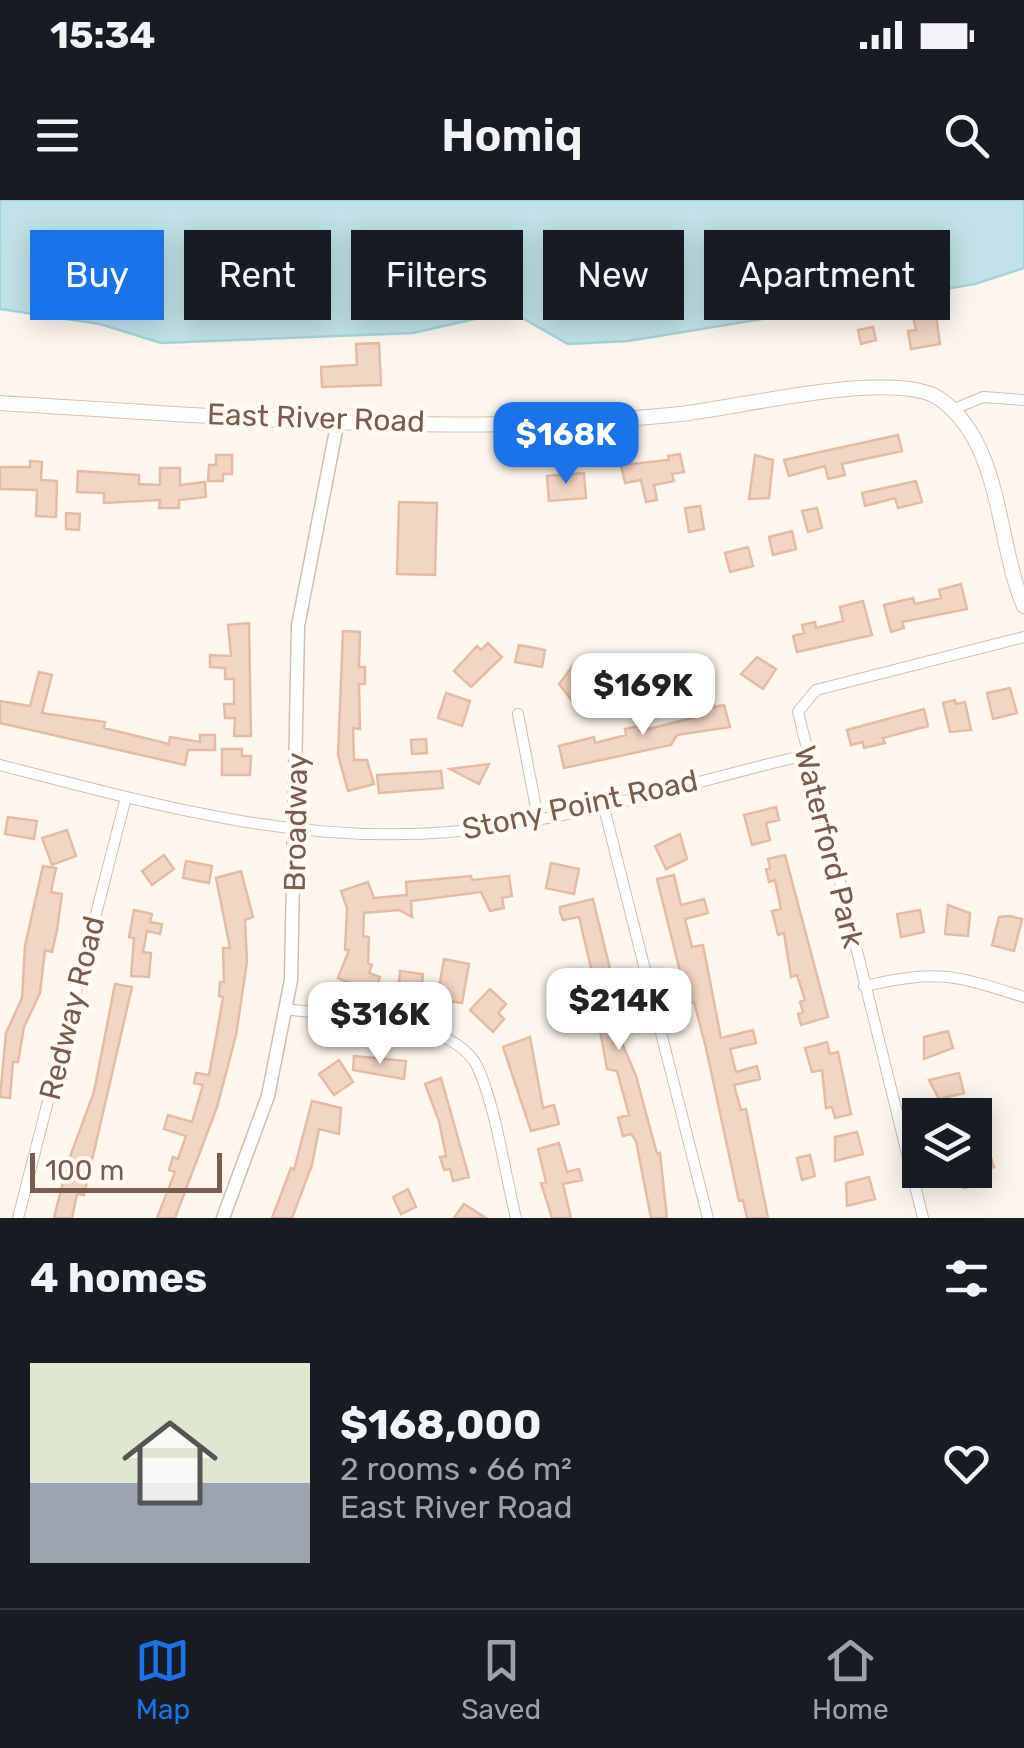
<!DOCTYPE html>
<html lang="en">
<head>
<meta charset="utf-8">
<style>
	body { margin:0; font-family:Rubik,sans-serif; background:#20242c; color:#f1f3f6; height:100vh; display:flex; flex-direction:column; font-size:38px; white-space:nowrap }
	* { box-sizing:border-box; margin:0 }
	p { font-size:32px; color:#9ea1a6 }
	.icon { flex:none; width:55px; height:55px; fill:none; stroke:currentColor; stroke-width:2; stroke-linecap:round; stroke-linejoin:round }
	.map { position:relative; height:1018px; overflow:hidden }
	.sheet { display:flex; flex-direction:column; background:#171b24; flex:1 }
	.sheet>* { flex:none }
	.top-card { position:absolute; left:30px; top:30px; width:965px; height:90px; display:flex; gap:20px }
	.buttons { position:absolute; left:902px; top:898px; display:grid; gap:20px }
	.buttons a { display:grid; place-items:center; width:90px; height:90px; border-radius:0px; background:#171b24; box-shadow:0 5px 25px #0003; font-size:50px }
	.scale { position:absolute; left:30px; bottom:25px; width:192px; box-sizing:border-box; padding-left:10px; border:5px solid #7a5c4d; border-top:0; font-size:28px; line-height:35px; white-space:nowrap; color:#7a5c4d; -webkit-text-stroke:8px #fffaf3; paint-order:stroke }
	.price { position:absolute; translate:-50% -85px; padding:0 22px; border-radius:20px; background:#fff; color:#222; font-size:32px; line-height:65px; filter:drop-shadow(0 2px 5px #0008) }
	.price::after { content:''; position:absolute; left:50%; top:60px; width:30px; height:22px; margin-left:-15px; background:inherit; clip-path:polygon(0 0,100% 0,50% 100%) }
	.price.current { background:#1a73e8; color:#fff }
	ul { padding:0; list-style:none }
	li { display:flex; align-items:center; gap:30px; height:250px; padding:0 30px }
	li span { display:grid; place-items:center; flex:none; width:280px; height:200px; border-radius:0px; color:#555 }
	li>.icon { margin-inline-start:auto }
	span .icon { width:120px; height:120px; fill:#fffc; stroke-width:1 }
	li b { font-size:42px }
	h2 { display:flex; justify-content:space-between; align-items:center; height:120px; padding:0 30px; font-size:42px }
	.chip { padding:0 35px; border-radius:0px; background:#171b24; box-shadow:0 5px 25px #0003; font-size:35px; line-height:90px }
	.chip.current { background:#1a73e8; color:#fff }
	.status { display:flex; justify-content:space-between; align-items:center; height:70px; padding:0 50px; background:#171b24; direction:ltr }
	.status svg { height:28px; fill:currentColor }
	header { display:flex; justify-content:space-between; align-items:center; height:130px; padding:0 30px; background:#171b24; font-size:45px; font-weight:600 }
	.dock { display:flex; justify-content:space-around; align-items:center; height:140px; border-top:2px solid #363941; background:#171b24; font-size:28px; color:#9ea1a6 }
	.dock a { display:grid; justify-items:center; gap:5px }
	.dock .current { color:#1a73e8 }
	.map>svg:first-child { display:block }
	.water { fill:#bfe3e8; stroke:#a5d3da; stroke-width:2.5 }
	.building { fill:#f3d5c3; stroke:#e6bba3; stroke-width:2.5 }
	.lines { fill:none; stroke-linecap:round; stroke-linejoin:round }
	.minor-casing { stroke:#d1beb0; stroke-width:12 }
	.tertiary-casing { stroke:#d1beb0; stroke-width:15 }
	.secondary-casing { stroke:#d6c0b0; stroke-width:16 }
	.minor { stroke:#fff; stroke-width:10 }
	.tertiary { stroke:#fff; stroke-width:12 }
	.secondary { stroke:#fff; stroke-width:14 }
	.labels { text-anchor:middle; stroke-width:9; stroke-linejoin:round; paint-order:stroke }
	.street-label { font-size:30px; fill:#7a5c4d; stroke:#fffaf3 }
</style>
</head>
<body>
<div class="status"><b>15:34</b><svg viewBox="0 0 49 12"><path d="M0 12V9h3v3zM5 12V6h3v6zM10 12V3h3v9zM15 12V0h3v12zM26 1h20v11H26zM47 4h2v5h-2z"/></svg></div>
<header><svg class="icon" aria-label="menu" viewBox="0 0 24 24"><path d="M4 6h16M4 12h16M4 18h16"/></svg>Homiq<svg class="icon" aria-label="search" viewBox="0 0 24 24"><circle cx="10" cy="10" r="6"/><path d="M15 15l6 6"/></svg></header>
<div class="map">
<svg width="1024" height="1018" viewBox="0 0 1024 1018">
	<rect width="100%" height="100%" fill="#fdf6ec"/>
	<!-- water -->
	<path class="water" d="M0,0H1024V68L975,84L628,141L568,144L510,111L413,133L161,143L100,124L0,109Z"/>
	<!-- building -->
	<path class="building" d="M935,108L940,144L911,149L908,131L916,130L912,112Z
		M873,127L876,140L861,144L858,130Z
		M379,143L381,185L322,187L321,167L357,165L356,144Z
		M898,235L902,251L842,264L845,275L828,279L825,266L789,276L784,260Z
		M680,254L684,272L672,274L674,281L654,285L657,300L646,302L641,280L625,283L621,265L669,260L668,256Z
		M216,255H232V274H223V281H208L209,265H216Z
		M755,255L773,260L769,298L749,299Z
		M30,261L42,262L41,280L57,281L56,317L36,316L37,290L0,289V267H30Z
		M160,268H180V285L205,282L206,297L179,300V308H159L160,300L104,303V293L77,292L78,271L139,275V284L160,285Z
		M584,273L586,298L549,301L547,276Z
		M916,281L922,302L898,308L895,298L865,306L862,293Z
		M399,302L437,303L435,375L397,374Z
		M700,306L704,329L689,332L685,308Z
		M817,308L822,328L808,332L802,311Z
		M66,313L80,314L79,330L66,329Z
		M792,331L796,349L773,355L769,337Z
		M748,347L753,366L730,372L725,353Z
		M961,384L967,409L902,422L904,428L891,432L884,405L913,398L915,404L941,398L939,390Z
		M863,401L872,435L797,452L793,436L804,433L802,425L815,422L816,428L843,421L840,407Z
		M249,423L251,536H234L235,518H225L224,504H234V479H225V468L210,467V455L231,456L228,425Z
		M343,431L360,432L359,467H365V484H359L360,529L353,528L354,560H367L374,584L348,591L338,555Z
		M488,443L502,457L471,487L454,471L477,446L481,450Z
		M519,445L545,450L542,467L515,462Z
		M757,457L776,469L763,489L741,474Z
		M572,467L586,491L573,502L559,484Z
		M39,472L52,475L42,513L105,522L104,528L169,544L170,537L200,542V535H215V550H188L185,565L0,523V501L30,506Z
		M1010,488L1017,513L993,519L987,493Z
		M446,493L470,501L462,526L438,518Z
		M955,500L956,504L965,502L971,530L950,532L943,503Z
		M713,501L714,507L724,505L730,527L677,535L671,545L564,568L559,546L594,537L595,543L626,535L625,529L639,526L640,531L692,518L703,512L701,504Z
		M924,509L928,526L883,538L885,543L864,548L863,542L851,545L847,530Z
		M426,539L427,553L412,554L411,540Z
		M222,549H242V556H251L250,575H222Z
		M489,564L479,584L450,569Z
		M441,571L443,588L379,593L377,575Z
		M776,607L779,620L766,623L770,640L752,645L744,615Z
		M8,617L37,621L34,639L5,634Z
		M67,630L76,656L52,665L42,638Z
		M680,634L687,659L666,669L655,646Z
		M164,655L174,669L152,685L142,671Z
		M785,655L828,817L801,825L798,814L803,812L800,802L805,800L797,775L791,777L784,733L778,735L772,711L781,709L775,680L769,682L766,669L770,668L768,659Z
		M186,661L212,666L209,683L183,678Z
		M551,663L579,669L574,694L546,688Z
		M43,666L56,668L51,692L62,694L57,730L52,752L45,750L40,793L24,827L18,862H13L10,898L0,897L6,833L22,798L25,746Z
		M241,671L253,717L245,720L247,762L236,835L217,907L175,1018H157L175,972L169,970L173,957L178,959L186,936L164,929L168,915L192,922L203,885L194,883L196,873L209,875L217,832L223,797L219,796L220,782H224L223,748H230L216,678Z
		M674,675L681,705L704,699L708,713L685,719L692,747L703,745L721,838L753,830L756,843L730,849L736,872L757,866L760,879L734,885L741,910L746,909L768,1018H747L743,1000L739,1001L706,848L694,802L688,803L657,679Z
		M471,676L472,680L509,676L512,696L502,698L504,708L490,711L481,692L411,701L412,717L399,710L364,713L363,736L369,737L368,763L372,765L369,773L380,777L374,793L338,778L349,750H345L347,708L341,691L368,682L374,698L407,695L406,682Z
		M593,699L617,798L611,799L622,843L636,876L657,954L660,953L667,1018H651L636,941L631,934L623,936L618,918L629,915L617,871L607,869L595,803L588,805L581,779L593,776L579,717L563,720L560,712V707Z
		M948,705L970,713L968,736L945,734Z
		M134,710L152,714L150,722L162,724L160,734L147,731L143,752L151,753L149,777L131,776L134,738L129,737Z
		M920,710L924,732L901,737L897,714Z
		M1010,716L1022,719L1014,751L992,745L999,717Z
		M444,759L469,764L462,803L437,799Z
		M400,771L423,774L421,795L398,793Z
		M115,784L132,787L84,995L77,994L72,1018H54L68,962L94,892Z
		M490,789L506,804L498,813L504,819L493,832L470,810Z
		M948,831L953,848L924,859V837Z
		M530,837L543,908L554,905L559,924L531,931L503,847Z
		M827,842L830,854L838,852L851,914L835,918L832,907L826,908L822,870L812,872L805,848Z
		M354,856L406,861L404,879L353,870Z
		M339,860L353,882L334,895L319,874Z
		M959,873L964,893L939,899L929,880Z
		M441,878L469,977L453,981L450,969L444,970L440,957L446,956L439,921L425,884Z
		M312,901L341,908L339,934L319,929L312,965L292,1018H272L291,968L294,970Z
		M857,932L863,954L835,961V937Z
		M559,943L567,972L579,969L582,980L563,984L571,1018H552L541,983L546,982L538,949Z
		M978,944L982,956L990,954L994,967L985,969L988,982L964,988L960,970H975Z
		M810,955L815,976L802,980L797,958Z
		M869,977L875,999L847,1006L846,983Z
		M408,989L416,1007L401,1014L393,997Z
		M464,1004L486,1018H454Z"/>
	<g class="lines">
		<!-- minor casing -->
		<g class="minor-casing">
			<path id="minor" d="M952,210L983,197L1024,200
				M518,514L538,618
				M0,565C148,603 294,645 449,632C568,622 688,583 805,555
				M603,604L708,1018
				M864,786C940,770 951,774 1024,797
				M286,809C337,817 455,816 478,868C496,908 505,974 516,1018
				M18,1018L126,597
				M923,1018L798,512L816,490L1024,437"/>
		</g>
		<!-- tertiary casing -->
		<g class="tertiary-casing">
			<path id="tertiary" d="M223,1018L268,896L291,780L298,426L338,220"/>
		</g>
		<!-- secondary casing -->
		<g class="secondary-casing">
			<path id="secondary" d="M0,203C225,217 455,237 680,214C738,208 896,168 940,199C1003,244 996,342 1024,406"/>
		</g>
		<!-- minor -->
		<use href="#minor" class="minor"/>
		<!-- tertiary -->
		<use href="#tertiary" class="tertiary"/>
		<!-- secondary -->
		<use href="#secondary" class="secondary"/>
	</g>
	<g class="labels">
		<!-- street labels -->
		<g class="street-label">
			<text transform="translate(316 218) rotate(2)" y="10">East River Road</text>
			<text transform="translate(580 605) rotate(-12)" y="10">Stony Point Road</text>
			<text transform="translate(296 622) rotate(-89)" y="10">Broadway</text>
			<text transform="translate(829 647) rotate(76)" y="10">Waterford Park</text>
			<text transform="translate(72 808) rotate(-76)" y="10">Redway Road</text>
		</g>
	</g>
</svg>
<div class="buttons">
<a><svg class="icon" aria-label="layers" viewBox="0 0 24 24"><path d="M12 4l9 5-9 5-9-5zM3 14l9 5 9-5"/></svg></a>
</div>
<div class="scale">100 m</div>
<b class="price current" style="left:566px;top:287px">$168K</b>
<b class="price" style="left:643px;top:538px">$169K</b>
<b class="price" style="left:619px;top:853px">$214K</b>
<b class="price" style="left:380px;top:867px">$316K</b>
<div class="top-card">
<a class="chip current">Buy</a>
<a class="chip">Rent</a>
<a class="chip">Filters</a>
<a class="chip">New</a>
<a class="chip">Apartment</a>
</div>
</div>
<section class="sheet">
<h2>4 homes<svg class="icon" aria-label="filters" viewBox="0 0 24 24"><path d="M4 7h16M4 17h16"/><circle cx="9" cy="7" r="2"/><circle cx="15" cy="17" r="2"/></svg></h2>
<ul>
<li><span style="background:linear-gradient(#dfe7d0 60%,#9aa5b1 0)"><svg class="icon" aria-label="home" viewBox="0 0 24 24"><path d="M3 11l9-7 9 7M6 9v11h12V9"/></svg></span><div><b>$168,000</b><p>2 rooms · 66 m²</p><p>East River Road</p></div><svg class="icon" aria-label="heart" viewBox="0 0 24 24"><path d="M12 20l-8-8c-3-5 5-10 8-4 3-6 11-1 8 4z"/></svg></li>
</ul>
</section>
<nav class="dock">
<a class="current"><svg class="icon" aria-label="map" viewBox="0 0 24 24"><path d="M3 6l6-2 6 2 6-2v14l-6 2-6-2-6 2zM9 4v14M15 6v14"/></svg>Map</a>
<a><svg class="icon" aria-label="saved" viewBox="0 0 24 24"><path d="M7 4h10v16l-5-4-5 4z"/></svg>Saved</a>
<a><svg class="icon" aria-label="home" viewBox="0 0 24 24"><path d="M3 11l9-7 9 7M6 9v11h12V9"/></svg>Home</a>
</nav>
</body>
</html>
